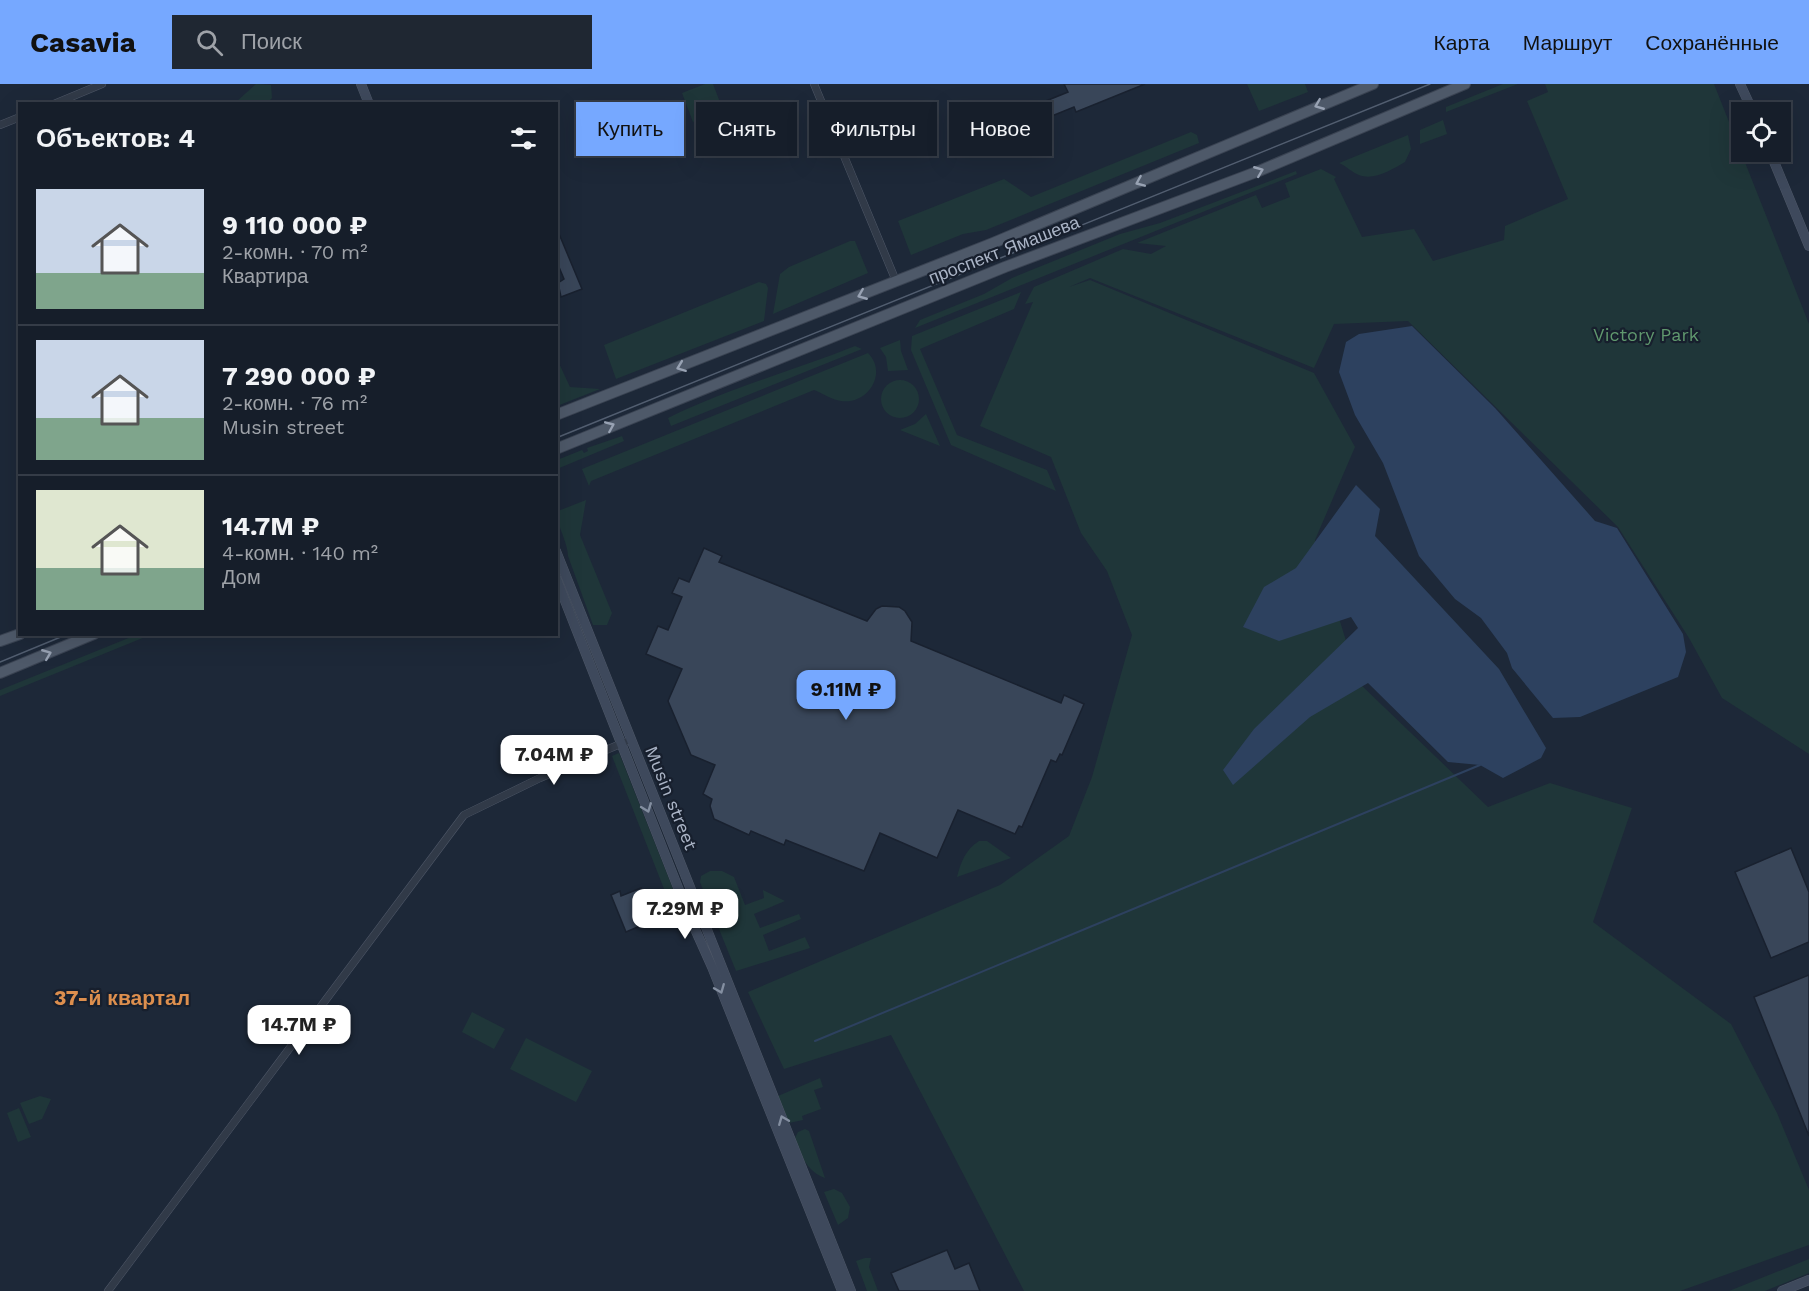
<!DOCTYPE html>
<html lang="ru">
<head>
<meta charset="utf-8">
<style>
	body { margin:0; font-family:"Work Sans",sans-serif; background:#1f2732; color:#f1f3f6; height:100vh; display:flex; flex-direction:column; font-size:22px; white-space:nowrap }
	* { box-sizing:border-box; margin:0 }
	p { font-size:20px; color:#9ea2a8 }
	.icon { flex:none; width:33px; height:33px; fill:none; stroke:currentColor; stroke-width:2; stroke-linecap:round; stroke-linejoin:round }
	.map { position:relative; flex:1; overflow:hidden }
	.side { position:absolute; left:18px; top:18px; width:540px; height:534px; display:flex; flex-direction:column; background:#161e2a; border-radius:0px; box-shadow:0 6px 24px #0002,0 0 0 2px #353c47 }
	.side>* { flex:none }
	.banner { position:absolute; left:576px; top:18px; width:570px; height:54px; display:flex; gap:12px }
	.fabs { position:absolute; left:1731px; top:18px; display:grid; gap:12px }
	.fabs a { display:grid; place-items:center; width:60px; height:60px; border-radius:0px; background:#161e2a; box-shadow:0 6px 24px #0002,0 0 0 2px #353c47; font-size:30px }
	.price { position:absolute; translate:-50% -51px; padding:0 14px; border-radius:12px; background:#fff; color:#222; font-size:20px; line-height:39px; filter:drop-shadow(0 2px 3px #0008) }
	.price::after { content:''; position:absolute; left:50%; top:36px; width:18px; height:14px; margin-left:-9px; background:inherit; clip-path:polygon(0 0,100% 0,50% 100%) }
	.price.on { background:#76a8ff; color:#111 }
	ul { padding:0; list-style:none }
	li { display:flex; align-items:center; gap:18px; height:150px; padding:0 18px }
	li+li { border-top:2px solid #353c47 }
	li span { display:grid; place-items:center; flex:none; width:168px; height:120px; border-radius:0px; color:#555 }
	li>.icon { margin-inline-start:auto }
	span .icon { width:72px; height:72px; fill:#fffc; stroke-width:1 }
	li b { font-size:26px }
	h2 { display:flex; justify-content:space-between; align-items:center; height:72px; padding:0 18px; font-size:26px }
	.chip { padding:0 21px; border-radius:0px; background:#161e2a; box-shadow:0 6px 24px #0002,0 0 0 2px #353c47; font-size:21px; line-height:54px }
	.chip.on { background:#76a8ff; color:#111 }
	header { display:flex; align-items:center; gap:36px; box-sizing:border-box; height:84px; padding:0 30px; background:#76a8ff; color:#111 }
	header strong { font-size:28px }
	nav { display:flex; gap:33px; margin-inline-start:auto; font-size:21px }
	.search { width:420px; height:54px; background:#1f2732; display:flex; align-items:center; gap:15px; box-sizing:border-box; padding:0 21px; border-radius:0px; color:#9ea2a8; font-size:22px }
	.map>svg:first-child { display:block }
	.green { fill:#1f3639 }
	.water { fill:#2d415f }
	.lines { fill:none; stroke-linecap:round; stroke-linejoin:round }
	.stream { stroke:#2d415f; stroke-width:2 }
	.building { fill:#394659; stroke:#19212f; stroke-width:1.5 }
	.street-casing { stroke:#4e5767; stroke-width:8 }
	.secondary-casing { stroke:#4e5767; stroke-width:10 }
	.primary-casing { stroke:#3a4352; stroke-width:12 }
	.street { stroke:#313a48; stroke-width:7 }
	.secondary { stroke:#3e495c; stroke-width:9 }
	.primary { stroke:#4e5969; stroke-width:10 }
	.tram { stroke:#525e70; stroke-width:1.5 }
	.oneway { stroke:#98a2b3 }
	.oneway2 { stroke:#848fa1 }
	.labels { text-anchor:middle; stroke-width:4.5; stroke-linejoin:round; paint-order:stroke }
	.street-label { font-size:18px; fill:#aab4c6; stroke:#171f2d }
	.park-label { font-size:18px; fill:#60986e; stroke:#171f2d }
	.quarter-label { font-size:21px; font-weight:bold; fill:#dd8f4e; stroke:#171f2d }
</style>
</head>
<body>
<header>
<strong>Casavia</strong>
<div class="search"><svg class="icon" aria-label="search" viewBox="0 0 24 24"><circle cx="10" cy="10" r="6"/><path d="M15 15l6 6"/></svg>Поиск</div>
<nav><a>Карта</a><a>Маршрут</a><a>Сохранённые</a></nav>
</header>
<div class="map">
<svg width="1809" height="1207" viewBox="0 0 1809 1207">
	<rect width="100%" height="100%" fill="#1d2838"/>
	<!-- green -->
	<path class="green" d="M256,0L271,1L272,14L267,19H226L236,18Z
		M705,0H713L723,26L693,38L682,9Z
		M1247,0H1305L1308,8L1259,27Z
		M1503,0H1518L1446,28V23Z
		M1545,0H1714L1809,240V670L1722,614L1689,554L1618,443L1408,237L1334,240L1314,284L1090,194L1069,203L1090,196L1314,289L1355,363L1315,456L1359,599L1488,723L1550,699L1632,724L1593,838L1731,940L1777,1029L1809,1106V1161L1680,1207H1024L891,951L784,985L748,908L1000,801L1069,752L1092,693L1132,551L1107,487L1081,449L1051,373L980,342L1033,218L1025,220L1034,203L1123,165L1151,170L1166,162L1137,159L1256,111L1262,124L1290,113L1285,99L1321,85L1336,93L1334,95L1362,153L1414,145L1433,177L1504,156L1505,142L1568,115L1527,17L1548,8Z
		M1443,36L1447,50L1420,60V46Z
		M1191,48L1197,51L1199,59L986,146L963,150L911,171L898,137L1004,95L1031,113Z
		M1408,51L1411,65L1405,78C1393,85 1374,97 1359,91C1353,89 1346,82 1339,79Z
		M1296,87L1297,90L915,244L920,236L984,210L1012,194L1120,150L1160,139Z
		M850,157H855L868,189L773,230L780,190L789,183Z
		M759,198L766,200L768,204L764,237L616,295L604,261Z
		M1021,208L1014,225L920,265L957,351L1047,386L1056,407L951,361L911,266L912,252Z
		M900,256L901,267L908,286L888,287L886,273L880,264Z
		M855,262L862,265L671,342L668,334C728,304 793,287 855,262Z
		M868,269C888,289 868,321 841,317C832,316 822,309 814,306L591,397L589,402L582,385Z
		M557,275L570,303L600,305L557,322Z
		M881 315a19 19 0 1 1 38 0a19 19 0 1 1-38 0Z
		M926,330L940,362L900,346L915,340Z
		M622,352L624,357L557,385V376L582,366L584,369L588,367L587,364Z
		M586,416L580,451L612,529L607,541H593L568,472C568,457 554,437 558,427Z
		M136,551H150L0,612V606Z
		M619,669L683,830L675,833L612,672Z
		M979,757H987L1011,774L957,793C961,778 965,766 979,757Z
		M710,787H722L734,793L745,821L764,814L763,806L785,817L754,830L760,844L799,830L801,835L763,851L769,867L805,853L810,864L736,887L700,798L701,792Z
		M472,928L505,945L494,965L462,948Z
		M526,954L592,987L576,1018L510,985Z
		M820,994L823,1003L814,1006L821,1025L802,1032L803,1036L789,1039L778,1012Z
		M40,1012L51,1015L42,1035L29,1040L20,1019Z
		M19,1024L31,1053L18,1058L7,1029Z
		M805,1045L809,1047L825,1094C808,1088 801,1072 794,1056L798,1048Z
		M834,1105L842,1109L850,1123L848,1134L838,1141L824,1108Z
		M865,1174H871L869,1183L878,1207H867L856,1177Z
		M1809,1175V1189L1765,1207H1729Z"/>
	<!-- water -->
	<path class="water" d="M1412,242L1495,324L1595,437L1617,444L1683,550L1686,568L1678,593L1580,633L1553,634L1512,584L1507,569L1481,534L1455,515L1419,472L1383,379L1355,331L1339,288L1346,258L1359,250Z
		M1356,401L1380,425L1375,452L1499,585L1546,664L1541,674L1503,694L1480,681L1448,678L1368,599L1310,633L1233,701L1223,686L1254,645L1358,544L1351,533L1279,557L1243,543L1264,503L1296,484Z"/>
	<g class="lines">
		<!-- stream -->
		<path class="stream" d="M815,957L1480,681"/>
	</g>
	<!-- building -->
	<path class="building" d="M1064,0H1145L1076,28L1074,23L1042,36L1036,21L1068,8Z
		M557,145L582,205L561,213L558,199L564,195L556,176Z
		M704,464L722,472L719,478L867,537L876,525L882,522L899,523L905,527L912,538L911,557L1061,619L1064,611L1084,620L1062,671L1060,670L1056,678L1051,676L1022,743L1019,742L1015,750L958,726L937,774L880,749L864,787L786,756L784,761L751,747L749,751L714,735L710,722L712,715L703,710L715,681L691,671L668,617L682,585L646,570L658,542L668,546L682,513L672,509L679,494L689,498Z
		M1791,764L1809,808V858L1771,874L1735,788Z
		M641,804L654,836L626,848L611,811L620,807L621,812Z
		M1809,891V1052L1754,913Z
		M947,1166L955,1185L969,1179L980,1207H899L891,1189Z"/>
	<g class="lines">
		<!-- street casing -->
		<g class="street-casing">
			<path id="street" d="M814,0L896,197
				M54,20L102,0
				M0,41L20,33
				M108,1207L464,731L540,694L625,658"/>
		</g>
		<!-- secondary casing -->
		<g class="secondary-casing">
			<path id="secondary" d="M361,0L369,20
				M1740,0L1753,28
				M1770,68L1809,162
				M556,467L851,1207
				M556,494L690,834L712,883L842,1207
				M1782,1207L1809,1196"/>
		</g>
		<!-- primary casing -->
		<g class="primary-casing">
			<path id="primary" d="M556,331L993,159L1373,0
				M556,365L1005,183L1259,87L1465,0
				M0,557L20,550
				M0,589L94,550"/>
		</g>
		<!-- street -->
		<use href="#street" class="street"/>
		<!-- secondary -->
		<use href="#secondary" class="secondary"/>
		<!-- primary -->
		<use href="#primary" class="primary"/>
		<!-- tram -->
		<path class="tram" d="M556,354L1430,0
			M0,578L68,550"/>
	</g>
	<!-- one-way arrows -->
	<defs><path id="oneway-chevron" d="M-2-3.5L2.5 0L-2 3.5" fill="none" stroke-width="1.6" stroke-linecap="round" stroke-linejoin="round" transform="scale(1.5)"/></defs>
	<g class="oneway">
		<use href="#oneway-chevron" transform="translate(1319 21) rotate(158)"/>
		<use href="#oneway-chevron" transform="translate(1259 87) rotate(-22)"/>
		<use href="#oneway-chevron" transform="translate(1140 98) rotate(157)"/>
		<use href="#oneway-chevron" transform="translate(862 211) rotate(158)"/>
		<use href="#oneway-chevron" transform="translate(681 283) rotate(159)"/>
		<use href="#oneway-chevron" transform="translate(610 342) rotate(-23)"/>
		<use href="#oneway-chevron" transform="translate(47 570) rotate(-22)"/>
	</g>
	<g class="oneway2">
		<use href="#oneway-chevron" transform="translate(647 724) rotate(69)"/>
		<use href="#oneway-chevron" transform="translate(720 905) rotate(68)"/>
		<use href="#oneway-chevron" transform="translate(783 1036) rotate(-112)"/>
	</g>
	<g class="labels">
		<!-- street labels -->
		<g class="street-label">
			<text transform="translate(1004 166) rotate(-21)" y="6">проспект Ямашева</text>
			<text transform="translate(671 714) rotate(68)" y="6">Musin street</text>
		</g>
		<!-- park labels -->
		<g class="park-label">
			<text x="1646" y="257">Victory Park</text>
		</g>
		<!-- quarter labels -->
		<g class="quarter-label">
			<text x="122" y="921">37-й квартал</text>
		</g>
	</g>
</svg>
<div class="fabs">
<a><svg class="icon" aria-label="locate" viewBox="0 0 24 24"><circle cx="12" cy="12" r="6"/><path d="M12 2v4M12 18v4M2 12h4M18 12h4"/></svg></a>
</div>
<b class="price on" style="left:846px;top:637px">9.11M ₽</b>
<b class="price" style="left:554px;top:702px">7.04M ₽</b>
<b class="price" style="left:685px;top:856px">7.29M ₽</b>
<b class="price" style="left:299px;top:972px">14.7M ₽</b>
<div class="banner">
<a class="chip on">Купить</a>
<a class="chip">Снять</a>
<a class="chip">Фильтры</a>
<a class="chip">Новое</a>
</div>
<section class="side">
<h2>Объектов: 4<svg class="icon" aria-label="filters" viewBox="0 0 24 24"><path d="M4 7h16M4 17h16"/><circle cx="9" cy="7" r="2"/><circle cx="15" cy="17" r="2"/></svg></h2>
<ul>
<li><span style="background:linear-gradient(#c9d6e8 70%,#7fa58c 0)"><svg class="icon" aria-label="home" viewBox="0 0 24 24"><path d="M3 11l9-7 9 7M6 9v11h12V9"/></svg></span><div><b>9 110 000 ₽</b><p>2-комн. · 70 m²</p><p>Квартира</p></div></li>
<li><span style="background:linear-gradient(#c9d6e8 65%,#7fa58c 0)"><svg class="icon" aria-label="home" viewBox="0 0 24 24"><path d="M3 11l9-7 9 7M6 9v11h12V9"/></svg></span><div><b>7 290 000 ₽</b><p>2-комн. · 76 m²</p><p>Musin street</p></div></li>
<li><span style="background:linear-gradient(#dfe7d0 65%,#7fa58c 0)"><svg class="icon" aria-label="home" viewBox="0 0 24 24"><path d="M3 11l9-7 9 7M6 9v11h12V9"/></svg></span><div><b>14.7M ₽</b><p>4-комн. · 140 m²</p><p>Дом</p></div></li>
</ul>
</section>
</div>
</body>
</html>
